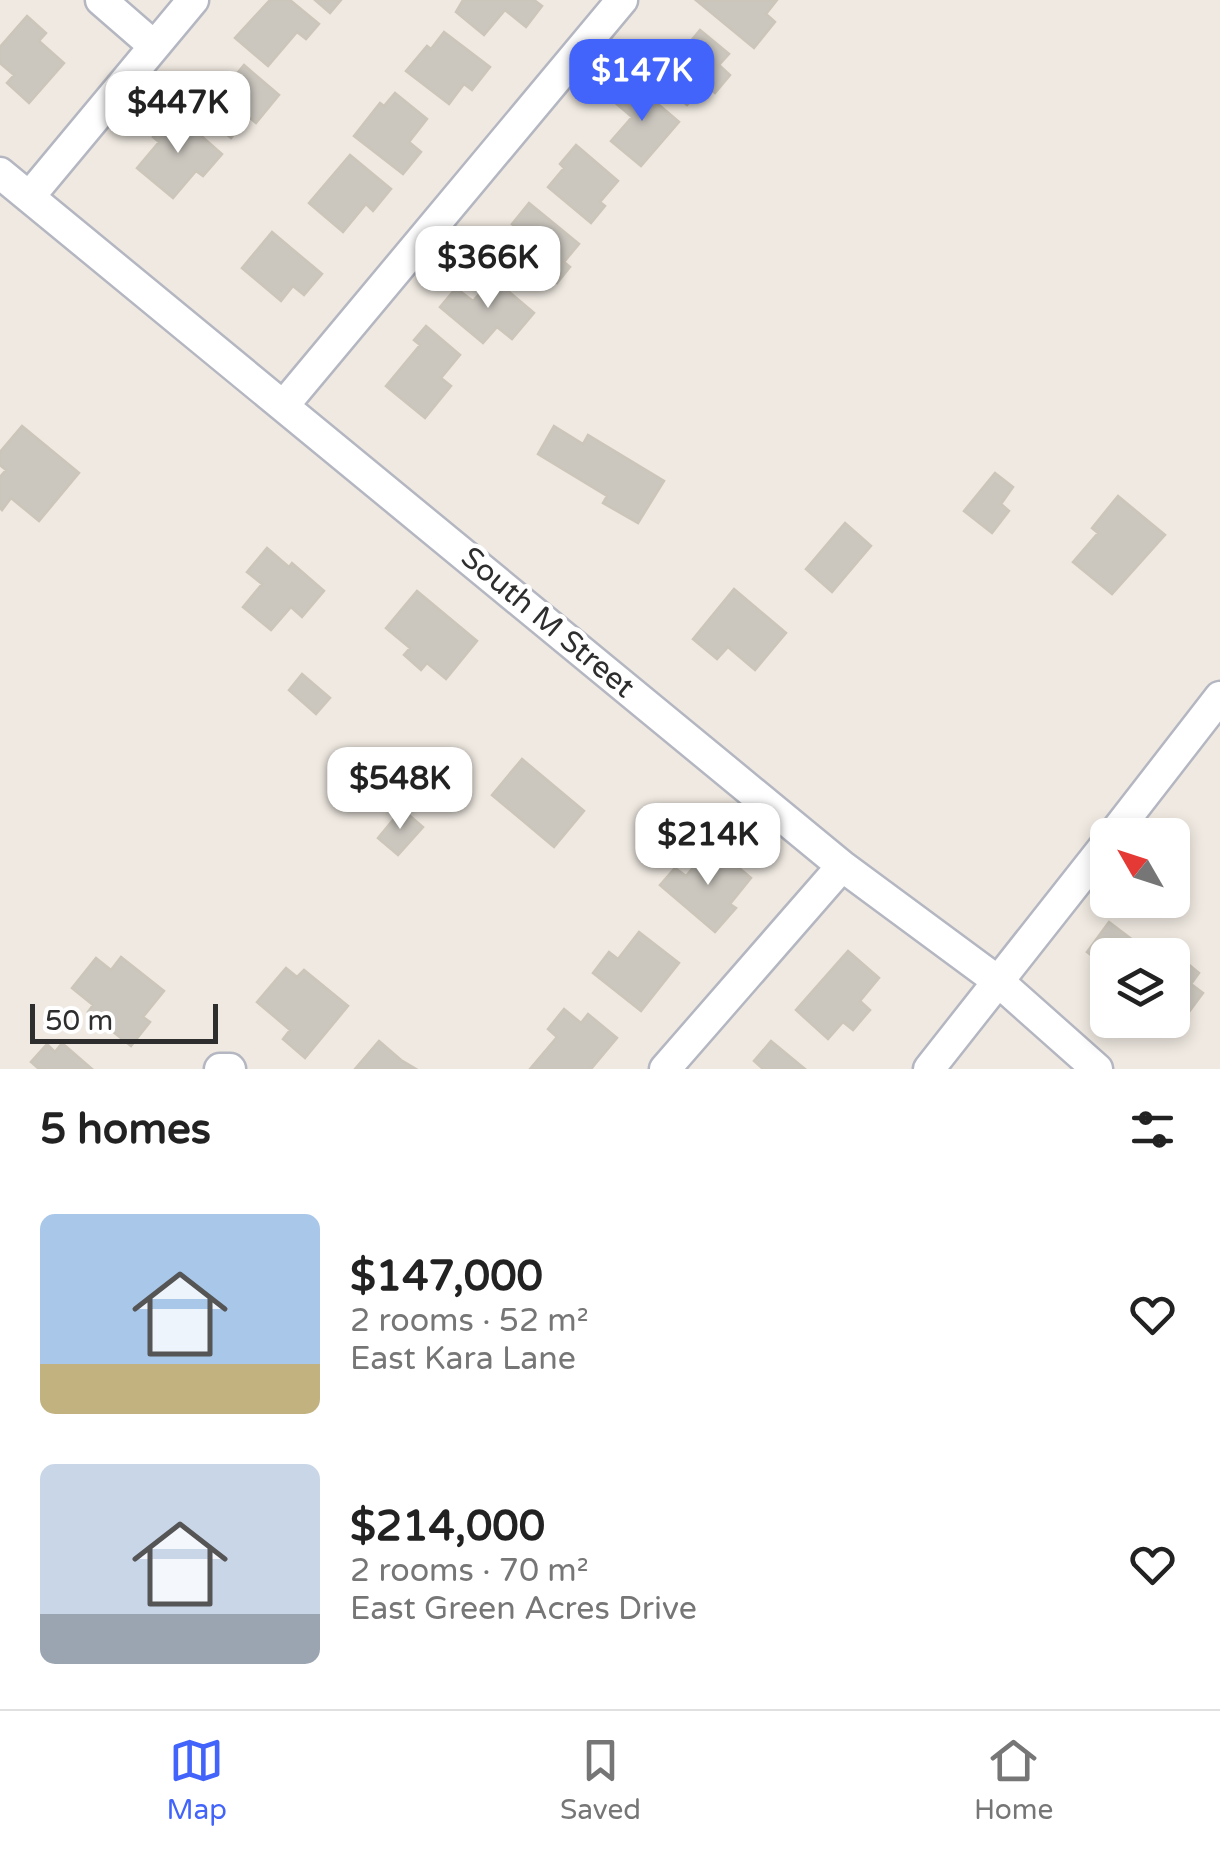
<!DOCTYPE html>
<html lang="en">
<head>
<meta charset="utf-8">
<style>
	body { margin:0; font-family:"Varela Round",sans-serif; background:#f6f6f6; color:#222; height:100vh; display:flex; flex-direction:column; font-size:38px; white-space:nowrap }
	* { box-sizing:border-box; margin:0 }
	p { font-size:32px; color:#767676 }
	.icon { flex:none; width:55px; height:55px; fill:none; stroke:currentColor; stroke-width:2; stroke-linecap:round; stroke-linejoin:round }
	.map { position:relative; height:1069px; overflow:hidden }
	.details { display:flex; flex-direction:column; background:#fff; flex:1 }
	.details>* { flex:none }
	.needle { width:65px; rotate:309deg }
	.controls { position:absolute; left:1090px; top:818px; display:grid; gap:20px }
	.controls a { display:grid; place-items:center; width:100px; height:100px; border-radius:15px; background:#fff; box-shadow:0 5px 15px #0003; font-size:50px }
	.scale { position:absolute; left:30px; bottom:25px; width:188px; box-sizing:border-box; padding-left:10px; border:5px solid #2e2e2e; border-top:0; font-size:28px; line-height:35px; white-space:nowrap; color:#2e2e2e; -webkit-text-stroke:8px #fff; paint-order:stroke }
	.price { position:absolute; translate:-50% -85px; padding:0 22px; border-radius:20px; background:#fff; color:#222; font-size:32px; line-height:65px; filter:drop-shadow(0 2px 5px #0008) }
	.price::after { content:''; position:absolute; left:50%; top:60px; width:30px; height:22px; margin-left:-15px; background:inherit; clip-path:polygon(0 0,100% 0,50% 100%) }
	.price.on { background:#4264fb; color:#fff }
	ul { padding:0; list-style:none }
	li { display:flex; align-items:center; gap:30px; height:250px; padding:0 40px }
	li span { display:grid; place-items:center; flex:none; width:280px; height:200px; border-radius:15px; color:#555 }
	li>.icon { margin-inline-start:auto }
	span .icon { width:120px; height:120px; fill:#fffc; stroke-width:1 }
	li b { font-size:42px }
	h2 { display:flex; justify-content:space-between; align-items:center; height:120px; padding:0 40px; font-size:42px }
	.dock { display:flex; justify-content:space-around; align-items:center; height:140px; border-top:2px solid #e0e0e0; background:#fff; font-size:28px; color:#767676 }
	.dock a { display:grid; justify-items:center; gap:5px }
	.dock .on { color:#4264fb }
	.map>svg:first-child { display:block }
	.building { fill:#cbc7bf; stroke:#cbc5ba; stroke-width:2.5 }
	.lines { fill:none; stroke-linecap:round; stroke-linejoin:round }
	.minor-casing { stroke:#b4b7c1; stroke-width:35 }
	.minor { stroke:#fff; stroke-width:30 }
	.labels { text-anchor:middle; stroke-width:9; stroke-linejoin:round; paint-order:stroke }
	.street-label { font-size:30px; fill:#2e2e2e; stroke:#fff }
</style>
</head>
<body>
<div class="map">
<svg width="1220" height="1069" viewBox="0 0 1220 1069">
	<rect width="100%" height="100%" fill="#efe9e1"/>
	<!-- building -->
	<path class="building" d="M270,0H290L319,24L306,39L297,32L268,66L235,38Z
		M315,0H341L330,13Z
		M463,0H534L542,6L526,27L505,10L484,35L456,12Z
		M777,0L766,14L775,22L754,48L697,1Z
		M27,16L46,33L39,41L64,63L29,103L7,83L14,75L0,63V47Z
		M700,30L729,54L719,65L730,75L715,93L705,84L687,105L641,66L658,46L675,60Z
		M444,32L490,67L472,90L464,84L449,104L406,71L427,46L431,49Z
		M244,65L279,95L256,123L249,117L231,138L184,99L200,79L219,95Z
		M631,81L679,122L641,166L611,141L632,117L613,101Z
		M395,93L427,119L409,142L421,152L403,174L354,136L380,103L384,106Z
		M174,112L222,154L203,176L196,171L173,198L137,168L159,142L153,137Z
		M576,145L618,181L600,202L605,206L591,223L548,187L564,168L560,164Z
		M350,155L391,189L373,211L366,204L343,232L309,203Z
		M529,203L579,244L564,262L570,267L557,283L550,278L541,289L509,263L529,238L512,224Z
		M272,232L322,274L304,295L293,286L281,301L242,268Z
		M493,278L534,313L512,339L497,327L483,343L440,307L456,288L473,301Z
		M426,326L460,355L441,378L451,386L425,418L386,386L420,345L414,340Z
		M22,426L79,473L39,521L11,498L2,510L0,508V477L6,470L0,465V452Z
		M554,426L583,444L588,435L664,481L638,523L603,503L607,496L538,454Z
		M995,473L1013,487L1001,504L1009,511L992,533L964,511Z
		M1118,496L1165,535L1112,594L1073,562L1098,533L1092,528Z
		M845,523L871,546L832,592L806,569Z
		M267,548L289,567L292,563L324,591L302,617L291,607L271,630L243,607L262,584L247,572Z
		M734,589L786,633L755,670L728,647L717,659L693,639Z
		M417,591L477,641L446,679L427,663L421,670L404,655L410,648L386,628Z
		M302,674L330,698L316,714L289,690Z
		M522,759L584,811L554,847L492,795Z
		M402,809L423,827L398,855L378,838Z
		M712,845L751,878L730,904L736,908L715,932L660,885L675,868L686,876Z
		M1109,922L1138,944L1130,955H1108V968L1087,952Z
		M639,932L679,963L641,1011L593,973L609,952L618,959Z
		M848,951L879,978L860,1001L870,1010L853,1030L843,1022L828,1039L796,1010Z
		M121,957L164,991L143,1017L150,1022L131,1046L88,1012L93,1005L72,988L96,958L111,970Z
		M1182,959L1199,973L1191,984L1203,993L1183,1020L1172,1011V971Z
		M286,968L297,977L304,970L348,1006L305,1058L283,1039L290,1030L257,1002Z
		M564,1009L581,1023L588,1014L617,1038L591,1069H530L557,1037L548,1029Z
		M379,1041L401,1060L416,1069H355Z
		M771,1041L805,1069H763L754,1061Z
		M62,1043L92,1069H39L31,1062L47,1044L55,1052Z"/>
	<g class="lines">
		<!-- minor casing -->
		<g class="minor-casing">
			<path id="minor" d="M101,0L154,46
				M0,173L842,866L999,982L1097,1069
				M29,197L193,0
				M284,405L622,0
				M1113,835L1220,697
				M220,1069H230
				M665,1069L842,866
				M929,1069L1108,842"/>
		</g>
		<!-- minor -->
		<use href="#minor" class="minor"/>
	</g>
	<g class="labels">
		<!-- street labels -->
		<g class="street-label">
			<text transform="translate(548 622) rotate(40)" y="10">South M Street</text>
		</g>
	</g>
</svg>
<div class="controls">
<a><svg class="needle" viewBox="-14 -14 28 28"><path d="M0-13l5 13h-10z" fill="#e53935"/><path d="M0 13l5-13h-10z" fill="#767676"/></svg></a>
<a><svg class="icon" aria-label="layers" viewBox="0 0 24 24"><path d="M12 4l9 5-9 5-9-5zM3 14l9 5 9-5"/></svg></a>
</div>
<div class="scale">50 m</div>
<b class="price on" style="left:642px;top:124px">$147K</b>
<b class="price" style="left:178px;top:156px">$447K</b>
<b class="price" style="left:488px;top:311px">$366K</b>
<b class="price" style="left:400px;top:832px">$548K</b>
<b class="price" style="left:708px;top:888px">$214K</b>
</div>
<section class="details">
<h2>5 homes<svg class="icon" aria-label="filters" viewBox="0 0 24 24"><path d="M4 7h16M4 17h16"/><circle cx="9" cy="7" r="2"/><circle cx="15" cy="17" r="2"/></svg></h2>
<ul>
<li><span style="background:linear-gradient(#a9c7e8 75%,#c2b280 0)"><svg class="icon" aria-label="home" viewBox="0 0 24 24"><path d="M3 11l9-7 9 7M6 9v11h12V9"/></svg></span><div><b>$147,000</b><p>2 rooms · 52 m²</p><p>East Kara Lane</p></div><svg class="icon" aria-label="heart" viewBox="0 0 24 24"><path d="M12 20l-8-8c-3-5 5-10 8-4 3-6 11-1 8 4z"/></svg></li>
<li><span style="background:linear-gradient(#c9d6e8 75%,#9aa5b1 0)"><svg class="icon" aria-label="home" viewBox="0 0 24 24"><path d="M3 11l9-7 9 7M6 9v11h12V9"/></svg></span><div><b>$214,000</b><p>2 rooms · 70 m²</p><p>East Green Acres Drive</p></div><svg class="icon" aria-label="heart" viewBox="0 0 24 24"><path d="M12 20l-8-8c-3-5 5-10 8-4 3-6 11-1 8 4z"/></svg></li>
</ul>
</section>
<nav class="dock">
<a class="on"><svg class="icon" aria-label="map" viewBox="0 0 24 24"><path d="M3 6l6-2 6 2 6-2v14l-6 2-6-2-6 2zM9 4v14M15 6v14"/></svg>Map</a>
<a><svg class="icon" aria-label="saved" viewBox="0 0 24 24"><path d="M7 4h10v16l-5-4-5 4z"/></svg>Saved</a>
<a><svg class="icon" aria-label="home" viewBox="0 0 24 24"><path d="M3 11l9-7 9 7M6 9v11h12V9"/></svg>Home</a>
</nav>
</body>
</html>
